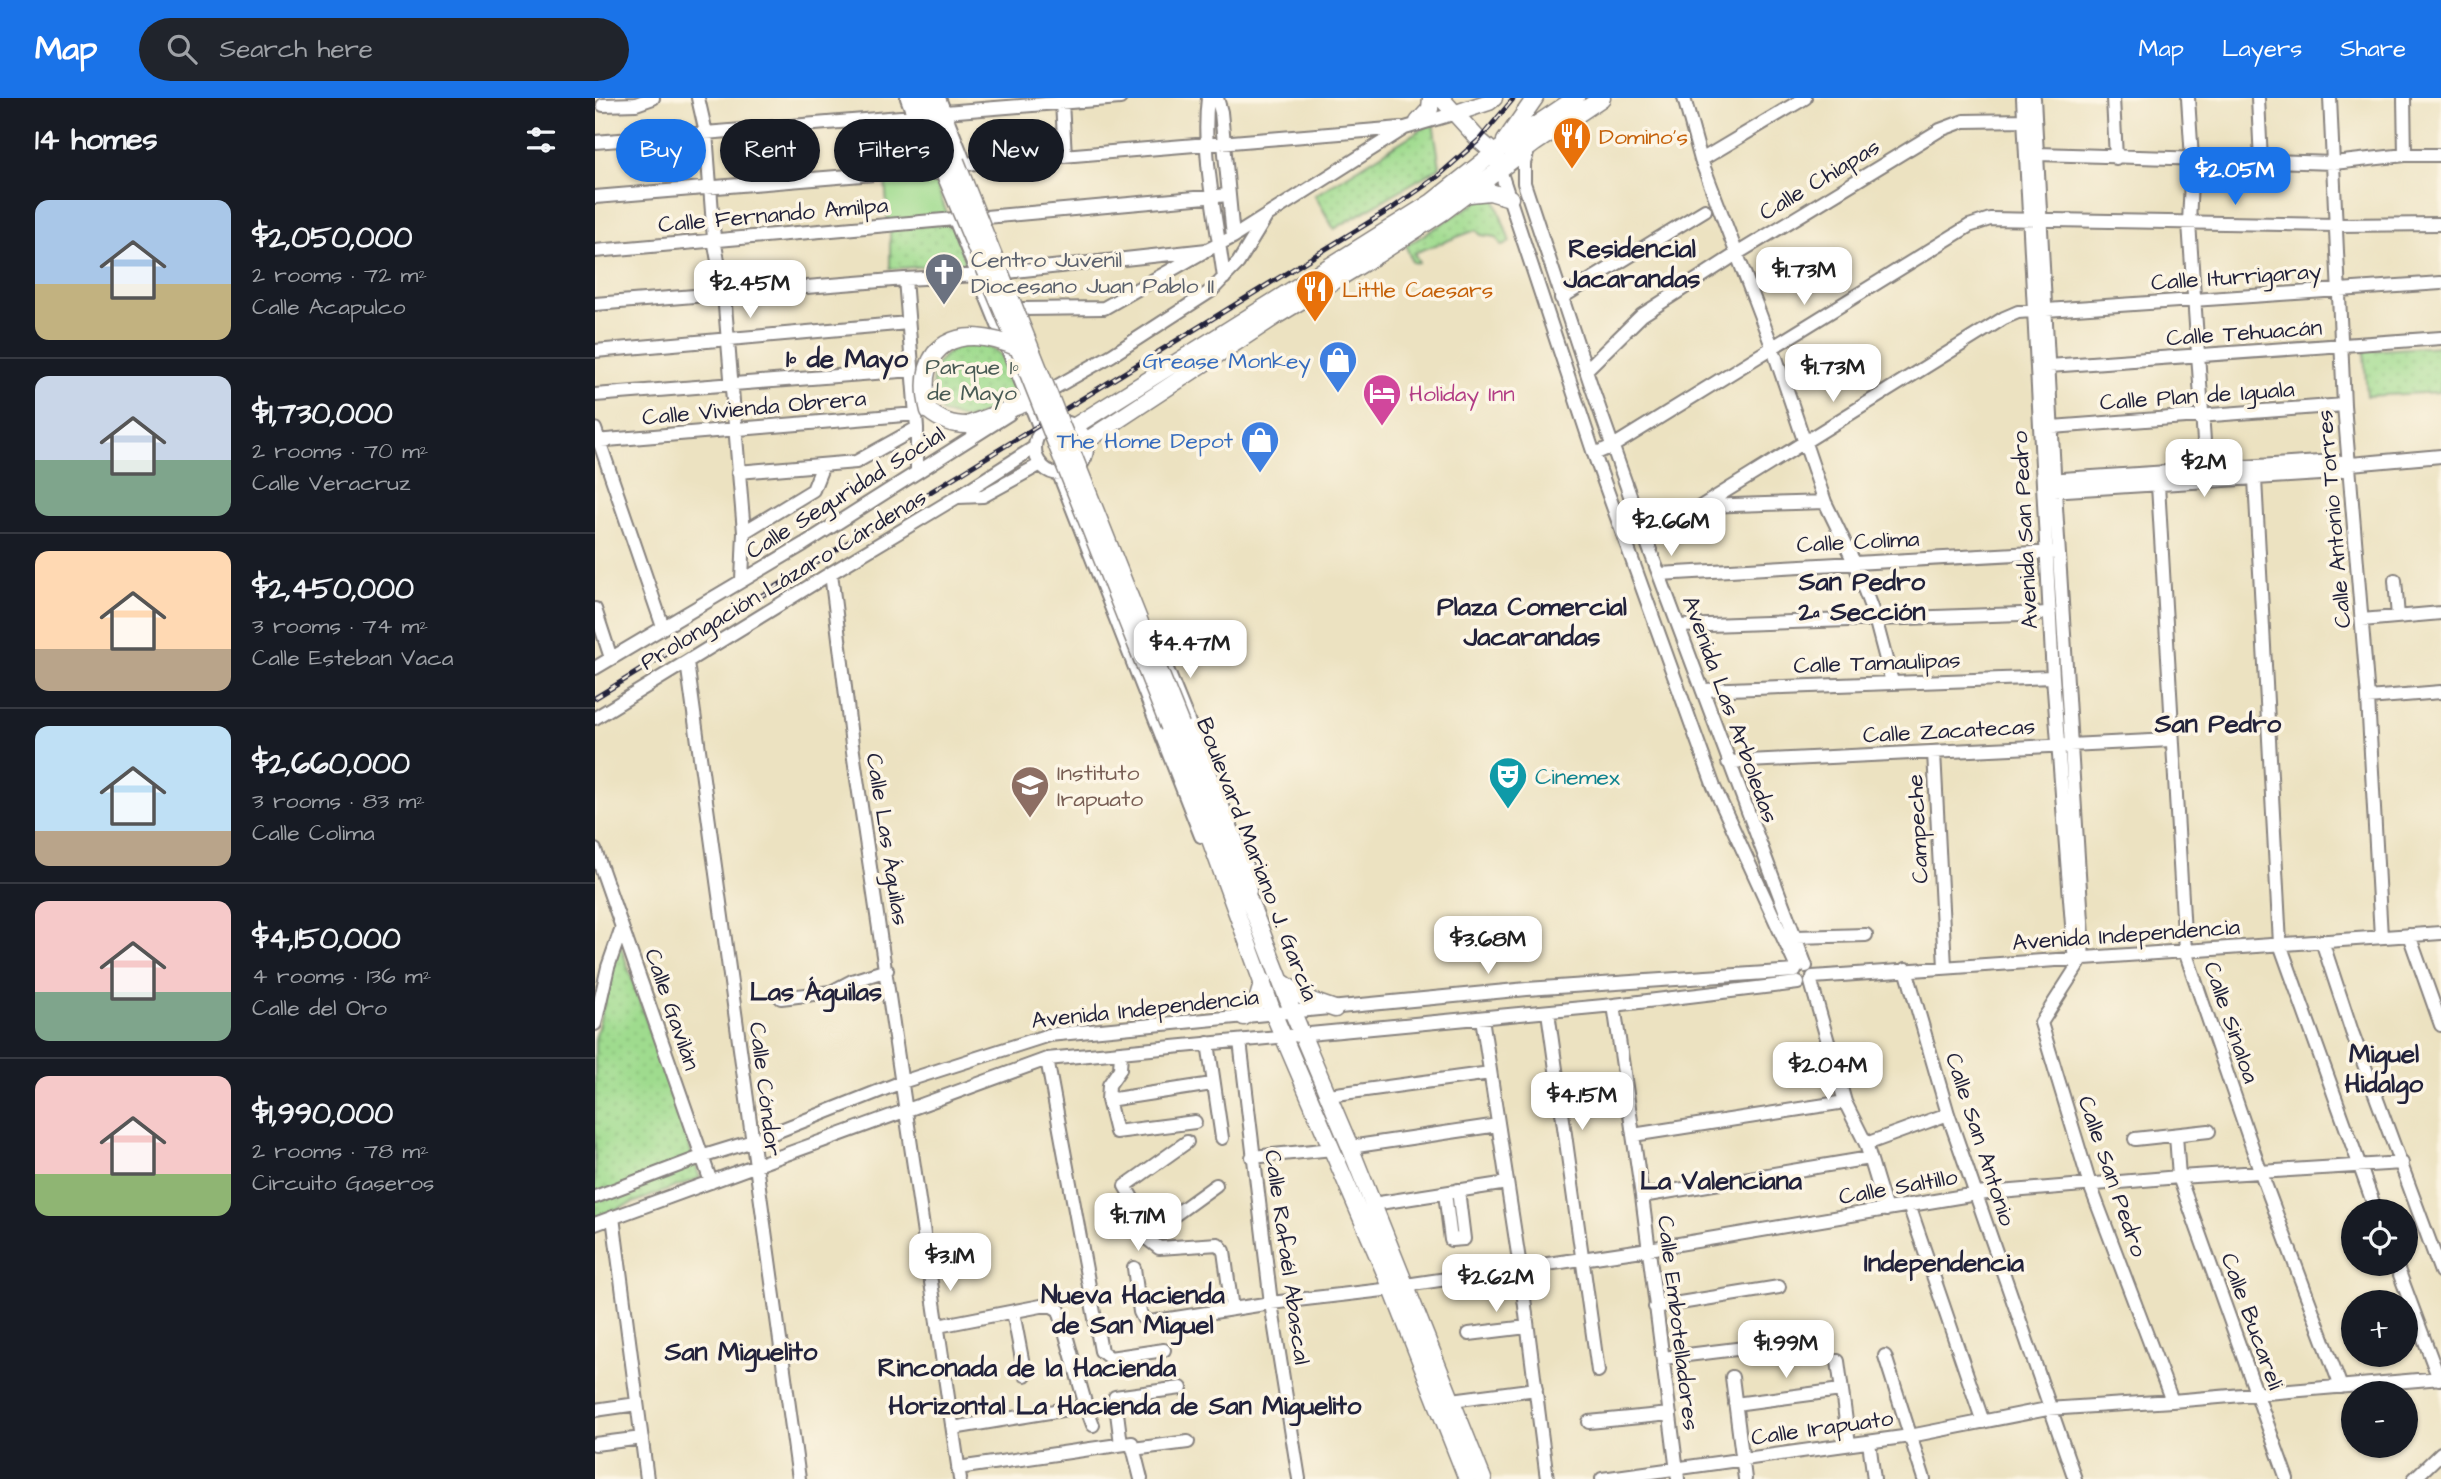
<!DOCTYPE html>
<html lang="en">
<head>
<meta charset="utf-8">
<style>
	body { margin:0; font-family:"Architects Daughter",sans-serif; background:#20242c; color:#f1f3f6; height:100vh; display:flex; flex-direction:column; font-size:26px; white-space:nowrap }
	* { box-sizing:border-box; margin:0 }
	p { font-size:23px; color:#9ea1a6 }
	.icon { flex:none; width:38px; height:38px; fill:none; stroke:currentColor; stroke-width:2; stroke-linecap:round; stroke-linejoin:round }
	.map { position:relative; flex:1; overflow:hidden }
	.side { display:flex; flex-direction:column; background:#171b24; width:595px }
	.side>* { flex:none }
	.hud { position:absolute; left:21px; top:21px; width:665px; height:63px; display:flex; gap:14px }
	.tools { position:absolute; left:1746px; top:1101px; display:grid; gap:14px }
	.tools a { display:grid; place-items:center; width:77px; height:77px; border-radius:50%; background:#171b24; box-shadow:0 2px 5px #0004; font-size:35px }
	.price { position:absolute; translate:-50% -60px; padding:0 16px; border-radius:14px; background:#fff; color:#222; font-size:23px; line-height:46px; filter:drop-shadow(0 2px 4px #0008) }
	.price::after { content:''; position:absolute; left:50%; top:42px; width:21px; height:16px; margin-left:-10px; background:inherit; clip-path:polygon(0 0,100% 0,50% 100%) }
	.price.current { background:#1a73e8; color:#fff }
	ul { padding:0; list-style:none }
	li { display:flex; align-items:center; gap:21px; height:175px; padding:0 35px }
	li+li { border-top:2px solid #363941 }
	li span { display:grid; place-items:center; flex:none; width:196px; height:140px; border-radius:14px; color:#555 }
	li>.icon { margin-inline-start:auto }
	span .icon { width:84px; height:84px; fill:#fffc; stroke-width:1 }
	li b { font-size:30px }
	h2 { display:flex; justify-content:space-between; align-items:center; height:84px; padding:0 35px; font-size:30px }
	.chip { padding:0 24px; border-radius:32px; background:#171b24; box-shadow:0 2px 5px #0004; font-size:24px; line-height:63px }
	.chip.current { background:#1a73e8; color:#fff }
	header { display:flex; align-items:center; gap:42px; box-sizing:border-box; height:98px; padding:0 35px; background:#1a73e8; color:#fff }
	header strong { font-size:33px }
	nav { display:flex; gap:38px; margin-inline-start:auto; font-size:24px }
	.search { width:490px; height:63px; background:#20242c; display:flex; align-items:center; gap:18px; box-sizing:border-box; padding:0 24px; border-radius:38px; color:#9ea1a6; font-size:26px }
	main { display:flex; flex:1; min-height:0 }
	.map>svg:first-child { display:block }
	.grass { fill:url(#grass-dots); stroke:#607e64; stroke-width:2 }
	.garden { fill:#9fdb8e; stroke:#607e64; stroke-width:2 }
	.lines { fill:none; stroke-linecap:round; stroke-linejoin:round }
	.minor-casing { stroke:#87827e; stroke-width:16 }
	.major-casing { stroke:#87827e; stroke-width:19 }
	.minor { stroke:#fff; stroke-width:12 }
	.major { stroke:#fff; stroke-width:16 }
	.rail-casing { stroke:#22223b; stroke-width:5 }
	.rail { stroke:#fcf5e5; stroke-width:2.5; stroke-dasharray:8; stroke-linecap:butt }
	.major-bridge-casing { stroke:#87827e; stroke-width:19; stroke-linecap:butt }
	.major-bridge { stroke:#fff; stroke-width:16 }
	.labels { text-anchor:middle; stroke-width:7; stroke-linejoin:round; paint-order:stroke }
	.food-label { font-size:23px; fill:#c56008; stroke:#fcf5e5; text-anchor:start }
	.street-label { font-size:23px; fill:#22223b; stroke:#fcf5e5 }
	.worship-label { font-size:23px; fill:#5b616d; stroke:#fcf5e5; text-anchor:start }
	.shop-label { font-size:23px; fill:#366cbe; stroke:#fcf5e5; text-anchor:end }
	.park-label { font-size:23px; fill:#485a54; stroke:#fcf5e5 }
	.hotel-label { font-size:23px; fill:#b23c85; stroke:#fcf5e5; text-anchor:start }
	.education-label { font-size:23px; fill:#785e54; stroke:#fcf5e5; text-anchor:start }
	.culture-label { font-size:23px; fill:#0d838f; stroke:#fcf5e5; text-anchor:start }
	.quarter-label { font-size:26px; font-weight:bold; fill:#22223b; stroke:#fcf5e5 }
</style>
</head>
<body>
<header>
<strong>Map</strong>
<div class="search"><svg class="icon" aria-label="search" viewBox="0 0 24 24"><circle cx="10" cy="10" r="6"/><path d="M15 15l6 6"/></svg>Search here</div>
<nav><a>Map</a><a>Layers</a><a>Share</a></nav>
</header>
<main>
<section class="side">
<h2>14 homes<svg class="icon" aria-label="filters" viewBox="0 0 24 24"><path d="M4 7h16M4 17h16"/><circle cx="9" cy="7" r="2"/><circle cx="15" cy="17" r="2"/></svg></h2>
<ul>
<li><span style="background:linear-gradient(#a9c7e8 60%,#c2b280 0)"><svg class="icon" aria-label="home" viewBox="0 0 24 24"><path d="M3 11l9-7 9 7M6 9v11h12V9"/></svg></span><div><b>$2,050,000</b><p>2 rooms · 72 m²</p><p>Calle Acapulco</p></div></li>
<li><span style="background:linear-gradient(#c9d6e8 60%,#7fa58c 0)"><svg class="icon" aria-label="home" viewBox="0 0 24 24"><path d="M3 11l9-7 9 7M6 9v11h12V9"/></svg></span><div><b>$1,730,000</b><p>2 rooms · 70 m²</p><p>Calle Veracruz</p></div></li>
<li><span style="background:linear-gradient(#ffd9b3 70%,#b9a48a 0)"><svg class="icon" aria-label="home" viewBox="0 0 24 24"><path d="M3 11l9-7 9 7M6 9v11h12V9"/></svg></span><div><b>$2,450,000</b><p>3 rooms · 74 m²</p><p>Calle Esteban Vaca</p></div></li>
<li><span style="background:linear-gradient(#bfe0f5 75%,#b9a48a 0)"><svg class="icon" aria-label="home" viewBox="0 0 24 24"><path d="M3 11l9-7 9 7M6 9v11h12V9"/></svg></span><div><b>$2,660,000</b><p>3 rooms · 83 m²</p><p>Calle Colima</p></div></li>
<li><span style="background:linear-gradient(#f6c9c9 65%,#7fa58c 0)"><svg class="icon" aria-label="home" viewBox="0 0 24 24"><path d="M3 11l9-7 9 7M6 9v11h12V9"/></svg></span><div><b>$4,150,000</b><p>4 rooms · 136 m²</p><p>Calle del Oro</p></div></li>
<li><span style="background:linear-gradient(#f6c9c9 70%,#8fb573 0)"><svg class="icon" aria-label="home" viewBox="0 0 24 24"><path d="M3 11l9-7 9 7M6 9v11h12V9"/></svg></span><div><b>$1,990,000</b><p>2 rooms · 78 m²</p><p>Circuito Gaseros</p></div></li>
</ul>
</section>
<div class="map">
<svg width="1846" height="1381" viewBox="0 0 1846 1381">
	<defs>
		<pattern id="grass-dots" width="8" height="8" patternUnits="userSpaceOnUse" patternTransform="scale(1.75)"><rect width="8" height="8" fill="#9fdb8e"/><path d="M2 2h.1M6 6h.1" fill="none" stroke="#89bc7b" stroke-width="1.8" stroke-linecap="round"/></pattern>
	</defs>
	<rect width="100%" height="100%" fill="#fcf5e5"/>
	<filter id="ink" filterUnits="userSpaceOnUse"><feTurbulence type="fractalNoise" baseFrequency=".0143" numOctaves="2"/><feDisplacementMap in="SourceGraphic" scale="14" xChannelSelector="R" yChannelSelector="G"/><feConvolveMatrix kernelMatrix="1 2 1 2 8 2 1 2 1" color-interpolation-filters="sRGB"/></filter>
	<filter id="wash" filterUnits="userSpaceOnUse"><feTurbulence type="fractalNoise" baseFrequency=".00686" numOctaves="4" result="noise"/><feDisplacementMap in="SourceGraphic" scale="28" xChannelSelector="R" yChannelSelector="G"/><feGaussianBlur stdDeviation="1.57" result="paint"/><feColorMatrix in="noise" values="0 0 0 0 0 0 0 0 0 0 0 0 0 0 0 0 0 1.4 0 .05"/><feComposite in="paint" operator="in"/></filter>
	<g filter="url(#wash)">
		<rect width="100%" height="100%" fill="#ece2c1"/>
		<!-- grass -->
		<path class="grass" d="M838,24L845,69L739,131L720,97Z
			M899,98L915,144L907,148L901,139L886,137L881,132L819,155L824,165L817,164L811,148L890,99Z
			M356,124L371,165L295,171V130Z
			M379,244C411,253 414,264 421,295L400,310L375,322L347,315C327,278 339,254 379,244Z
			M1846,248V294L1772,298L1769,253Z
			M24,843L105,1080L0,1119V942Z"/>
		<!-- garden -->
		<path class="garden" d="M337,75L352,116L293,124L290,79Z"/>
	</g>
	<g filter="url(#ink)">
		<g class="lines">
			<!-- minor casing -->
			<g class="minor-casing">
				<path id="minor" d="M103,0L111,35L119,141L129,196L149,434L147,482
					M312,0L341,75
					M344,0L369,63
					M613,0C606,56 622,124 629,180
					M622,0L626,14L638,139
					M1089,0L1106,62L1177,248L1230,404L1259,464L1280,520L1297,584
					M1428,0L1458,579L1480,866
					M1439,0L1460,393L1488,839L1487,861L1446,925L1495,1087L1577,1303
					M1518,0L1521,60
					M1593,0L1597,61L1594,125L1611,372
					M1663,0L1666,64
					M1735,0L1749,307L1773,600L1786,839
					M1809,0L1810,57
					M467,4L470,58
					M8,7L41,6L58,0
					M350,14L525,0
					M0,44L318,18
					M934,49L929,65V85L996,287L1044,423L1211,868
					M1443,56L1739,65L1810,57H1846
					M1106,62L1210,0
					M370,66L806,30
					M905,72L999,356L1119,689L1202,870
					M0,99L339,71
					M391,119L633,97
					M361,124L446,333
					M0,153L360,121
					M310,181L322,330V374
					M966,200L1110,112
					M0,206L310,181L384,177L612,152L638,139L810,30L861,15
					M427,211L509,210L608,154
					M0,253L313,225
					M1454,268L1846,240
					M991,272L1047,217L1143,155L1345,32L1369,23L1430,22
					M0,297L318,272
					M445,298L517,257L616,193L643,165L671,119
					M440 350a26 26 0 1 1 52 0a26 26 0 1 1-52 0Z
					M1457,329L1749,307
					M0,331L68,529
					M0,343L321,316
					M999,356L1018,348L1374,128L1395,121L1742,127L1846,126
					M143,374L261,364L322,330
					M464,376L606,738
					M1660,381L1685,846L1781,1113
					M1452,382L1740,363L1756,366L1846,358
					M1563,387L1590,853L1666,1075L1746,1289
					M1455,393L1741,375L1756,366
					M363,399L388,398L446,366
					M1108,408L1230,404
					M149,434L218,392L228,367
					M1052,442L1409,220L1423,214L1846,185
					M236,475L257,647L365,1381
					M1064,476L1458,454
					M1800,482L1803,519
					M0,511L16,560
					M1767,522L1846,515
					M1084,528L1455,515
					M563,549L651,765L655,793
					M92,564L204,1381
					M0,570L209,446L414,316
					M1108,592L1458,579
					M1773,600L1846,594
					M0,620L236,475L362,399L440,349
					M1339,654L1350,869
					M1133,664L1576,642
					M0,752L116,1084
					M1814,837L1846,927
					M1201,839L1271,837
					M1727,843L1757,934L1846,1174
					M1311,871L1353,1016L1480,1381
					M1218,879L1846,835
					M1216,884L1250,1004L1271,1046L1291,1112
					M186,900L236,894L257,883L292,872
					M1019,907L1047,1098L1083,1381
					M953,914L1003,1273
					M887,920L925,1169L952,1381
					M0,926L13,869L27,829
					M645,943L676,1205L704,1381
					M613,945L627,1040
					M526,954L525,971L514,987L513,1002L521,1034L600,1024
					M452,961L506,1253L515,1260L569,1252
					M734,997L895,975
					M513,1002L617,986
					M1038,1037L1250,1004
					M1581,1037L1584,1079L1692,1381
					M1540,1041L1614,1033
					M592,1044L530,1088L554,1129L558,1131L563,1129L621,1087
					M1271,1046L1353,1016
					M755,1049L903,1027
					M657,1059L738,1051
					M850,1095L856,1142L869,1141L863,1092
					M1047,1098L1275,1060
					M0,1099L106,1059L158,1043L307,984L454,937L932,891L1200,873
					M778,1106L912,1085
					M1314,1107L1388,1324
					M18,1119L52,1381
					M0,1126L452,961L1019,907L1203,885
					M554,1129L550,1136L551,1140L564,1150L623,1146L629,1153L637,1211
					M1801,1166L1844,1281
					M539,1170L545,1214L548,1220L555,1224L676,1205L797,1191
					M811,1187L1054,1151L1381,1096L1584,1079L1807,1065
					M1060,1209L1184,1189
					M418,1214L430,1277
					M343,1228L446,1208H457L464,1212L491,1308L498,1327
					M874,1236L932,1229
					M1290,1258L1329,1381
					M1068,1260L1182,1246
					M1243,1263L1254,1346
					M1137,1279L1150,1381
					M857,1302L941,1291
					M1140,1306L1246,1292
					M0,1312L42,1306
					M994,1324L1075,1316
					M358,1330L491,1308
					M1274,1344L1279,1381
					M0,1346L47,1340
					M526,1346L520,1299L586,1290
					M538,1351L593,1344
					M363,1370L537,1345L546,1381
					M1007,1381L1315,1338L1452,1311L1577,1303L1846,1280
					M1819,1381L1846,1355"/>
			</g>
			<!-- major casing -->
			<g class="major-casing">
				<path id="major" d="M320,0L346,67
					M335,0L361,63
					M846,0L884,42L899,55L902,63
					M861,15L894,4L899,0
					M823,24L835,11L836,0
					M910,43L940,0
					M875,96L895,94L915,100
					M372,327L434,304
					M480,328L837,104L899,55L981,0
					M491,343L681,218L782,157L848,114L940,45L1007,0
					M586,627L698,915L755,1049L888,1381
					M574,629L679,917L797,1191L872,1381
					M687,884L711,901L740,911
					M649,919L661,906L668,883"/>
			</g>
			<!-- minor -->
			<use href="#minor" class="minor"/>
			<!-- major -->
			<use href="#major" class="major"/>
			<!-- rail casing -->
			<g class="rail-casing">
				<path id="rail" d="M0,600L799,109L842,79L884,42L919,0"/>
			</g>
			<!-- rail -->
			<use href="#rail" class="rail"/>
			<!-- major-bridge casing -->
			<g class="major-bridge-casing">
				<path id="major-bridge" d="M361,63L586,627
					M346,67L423,250L574,629
					M372,327C357,327 346,323 334,313C317,244 366,224 423,250"/>
			</g>
			<!-- major-bridge -->
			<use href="#major-bridge" class="major-bridge"/>
		</g>
	</g>
	<!-- icons -->
	<defs>
		<g id="restaurant-pin" transform="scale(2.0125)"><path d="M0 17L-7.5 6A9.5 9.5 0 1 1 7.5 6Z" fill="#e8710a" stroke="#fcf5e5"/><path d="M-5-6h1v4h1v-4h1v4h1v-4h1v5L-1.5 .5V6h-2V.5L-5-1ZM5-6V6H3V1.5H1.5Q1.5-4 5-6Z" fill="#fff"/></g>
		<g id="church-pin" transform="scale(2.0125)"><path d="M0 17L-7.5 6A9.5 9.5 0 1 1 7.5 6Z" fill="#6b7280" stroke="#fcf5e5"/><path d="M-1.2-6h2.4v3.5h3.3v2.4h-3.3V6h-2.4V-.1h-3.3v-2.4h3.3Z" fill="#fff"/></g>
		<g id="shop-pin" transform="scale(2.0125)"><path d="M0 17L-7.5 6A9.5 9.5 0 1 1 7.5 6Z" fill="#3f7fe0" stroke="#fcf5e5"/><path d="M-5-2.5h2.3a2.7 3.5 0 0 1 5.4 0H5L5.5 6h-11ZM-1.5-2.5h3a1.5 2.3 0 0 0-3 0Z" fill="#fff"/></g>
		<g id="hotel-pin" transform="scale(2.0125)"><path d="M0 17L-7.5 6A9.5 9.5 0 1 1 7.5 6Z" fill="#d1479c" stroke="#fcf5e5"/><path d="M-6-4.5h1.5V1H6V5H4.5V3h-9V5H-6ZM-4 0a1.8 1.8 0 1 1 3.6 0ZM.5 0V-2.5h3Q6-2.5 6 0Z" fill="#fff"/></g>
		<g id="theatre-pin" transform="scale(2.0125)"><path d="M0 17L-7.5 6A9.5 9.5 0 1 1 7.5 6Z" fill="#0f9aa8" stroke="#fcf5e5"/><path d="M-5-5.5Q0-4 5-5.5V0Q5 5 0 6Q-5 5-5 0ZM-3.3-2.5H-1v1.5H-3.3ZM1-2.5H3.3v1.5H1ZM-2.8 1Q0 5.5 2.8 1Z" fill="#fff"/></g>
		<g id="school-pin" transform="scale(2.0125)"><path d="M0 17L-7.5 6A9.5 9.5 0 1 1 7.5 6Z" fill="#8d6e63" stroke="#fcf5e5"/><path d="M0-5L7-2L0 1L-7-2ZM-4 1L0 2.5L4 1V4Q0 6-4 4Z" fill="#fff"/></g>
	</defs>
	<g fill-rule="evenodd">
		<use href="#restaurant-pin" x="977" y="38"/>
		<use href="#church-pin" x="349" y="174"/>
		<use href="#restaurant-pin" x="720" y="191"/>
		<use href="#shop-pin" x="743" y="262"/>
		<use href="#hotel-pin" x="787" y="295"/>
		<use href="#shop-pin" x="665" y="342"/>
		<use href="#theatre-pin" x="913" y="678"/>
		<use href="#school-pin" x="435" y="687"/>
	</g>
	<g class="labels">
		<!-- food labels -->
		<g class="food-label">
			<text x="1004" y="46">Domino's</text>
			<text x="747" y="199">Little Caesars</text>
		</g>
		<!-- street labels -->
		<g class="street-label">
			<text transform="translate(1224 81) rotate(-31)" y="8">Calle Chiapas</text>
			<text transform="translate(178 116) rotate(-5)" y="8">Calle Fernando Amilpa</text>
			<text transform="translate(1641 178) rotate(-4)" y="8">Calle Iturrigaray</text>
			<text transform="translate(1649 234) rotate(-4)" y="8">Calle Tehuacán</text>
			<text transform="translate(1602 297) rotate(-4)" y="8">Calle Plan de Iguala</text>
			<text transform="translate(159 309) rotate(-5)" y="8">Calle Vivienda Obrera</text>
			<text transform="translate(250 394) rotate(-32)" y="8">Calle Seguridad Social</text>
			<text transform="translate(1738 421) rotate(-95)" y="8">Calle Antonio Torres</text>
			<text transform="translate(1429 432) rotate(-93)" y="8">Avenida San Pedro</text>
			<text transform="translate(1263 443) rotate(-3)" y="8">Calle Colima</text>
			<text transform="translate(188 481) rotate(-31)" y="8">Prolongación Lázaro Cárdenas</text>
			<text transform="translate(1282 564) rotate(-2)" y="8">Calle Tamaulipas</text>
			<text transform="translate(1136 611) rotate(70)" y="8">Avenida Las Arboledas</text>
			<text transform="translate(1354 632) rotate(-3)" y="8">Calle Zacatecas</text>
			<text transform="translate(1322 731) rotate(-93)" y="8">Campeche</text>
			<text transform="translate(293 741) rotate(81)" y="8">Calle Las Águilas</text>
			<text transform="translate(663 761) rotate(69)" y="8">Boulevard Mariano J. García</text>
			<text transform="translate(1531 836) rotate(-4)" y="8">Avenida Independencia</text>
			<text transform="translate(550 910) rotate(-6)" y="8">Avenida Independencia</text>
			<text transform="translate(78 911) rotate(71)" y="8">Calle Gavilán</text>
			<text transform="translate(1637 924) rotate(71)" y="8">Calle Sinaloa</text>
			<text transform="translate(171 991) rotate(83)" y="8">Calle Cóndor</text>
			<text transform="translate(1386 1041) rotate(72)" y="8">Calle San Antonio</text>
			<text transform="translate(1518 1078) rotate(71)" y="8">Calle San Pedro</text>
			<text transform="translate(1303 1088) rotate(-10)" y="8">Calle Saltillo</text>
			<text transform="translate(693 1159) rotate(82)" y="8">Calle Rafaél Abascal</text>
			<text transform="translate(1658 1223) rotate(70)" y="8">Calle Bucareli</text>
			<text transform="translate(1084 1225) rotate(83)" y="8">Calle Embotelladores</text>
			<text transform="translate(1227 1329) rotate(-8)" y="8">Calle Irapuato</text>
		</g>
		<!-- worship labels -->
		<g class="worship-label">
			<text x="376" y="169">Centro Juvenil<tspan x="376" dy="26">Diocesano Juan Pablo II</tspan></text>
		</g>
		<!-- shop labels -->
		<g class="shop-label">
			<text x="716" y="270">Grease Monkey</text>
			<text x="638" y="350">The Home Depot</text>
		</g>
		<!-- park labels -->
		<g class="park-label">
			<text x="377" y="276">Parque 1º<tspan x="377" dy="26">de Mayo</tspan></text>
		</g>
		<!-- hotel labels -->
		<g class="hotel-label">
			<text x="814" y="303">Holiday Inn</text>
		</g>
		<!-- education labels -->
		<g class="education-label">
			<text x="462" y="682">Instituto<tspan x="462" dy="26">Irapuato</tspan></text>
		</g>
		<!-- culture labels -->
		<g class="culture-label">
			<text x="940" y="686">Cinemex</text>
		</g>
		<!-- quarter labels -->
		<g class="quarter-label">
			<text x="1037" y="159">Residencial<tspan x="1037" dy="30">Jacarandas</tspan></text>
			<text x="252" y="269">1º de Mayo</text>
			<text x="1267" y="492">San Pedro<tspan x="1267" dy="30">2ª Sección</tspan></text>
			<text x="937" y="517">Plaza Comercial<tspan x="937" dy="30">Jacarandas</tspan></text>
			<text x="1623" y="634">San Pedro</text>
			<text x="221" y="902">Las Águilas</text>
			<text x="1789" y="964">Miguel<tspan x="1789" dy="30">Hidalgo</tspan></text>
			<text x="1126" y="1091">La Valenciana</text>
			<text x="1349" y="1173">Independencia</text>
			<text x="538" y="1205">Nueva Hacienda<tspan x="538" dy="30">de San Miguel</tspan></text>
			<text x="146" y="1262">San Miguelito</text>
			<text x="432" y="1278">Rinconada de la Hacienda</text>
			<text x="530" y="1316">Horizontal La Hacienda de San Miguelito</text>
		</g>
	</g>
</svg>
<div class="tools">
<a><svg class="icon" aria-label="locate" viewBox="0 0 24 24"><circle cx="12" cy="12" r="6"/><path d="M12 2v4M12 18v4M2 12h4M18 12h4"/></svg></a>
<a>+</a>
<a>−</a>
</div>
<b class="price current" style="left:1640px;top:109px">$2.05M</b>
<b class="price" style="left:1209px;top:209px">$1.73M</b>
<b class="price" style="left:155px;top:222px">$2.45M</b>
<b class="price" style="left:1238px;top:306px">$1.73M</b>
<b class="price" style="left:1609px;top:401px">$2M</b>
<b class="price" style="left:1076px;top:460px">$2.66M</b>
<b class="price" style="left:595px;top:582px">$4.47M</b>
<b class="price" style="left:893px;top:878px">$3.68M</b>
<b class="price" style="left:1233px;top:1004px">$2.04M</b>
<b class="price" style="left:987px;top:1034px">$4.15M</b>
<b class="price" style="left:543px;top:1155px">$1.71M</b>
<b class="price" style="left:355px;top:1195px">$3.1M</b>
<b class="price" style="left:901px;top:1216px">$2.62M</b>
<b class="price" style="left:1191px;top:1282px">$1.99M</b>
<div class="hud">
<a class="chip current">Buy</a>
<a class="chip">Rent</a>
<a class="chip">Filters</a>
<a class="chip">New</a>
</div>
</div>
</main>
</body>
</html>
